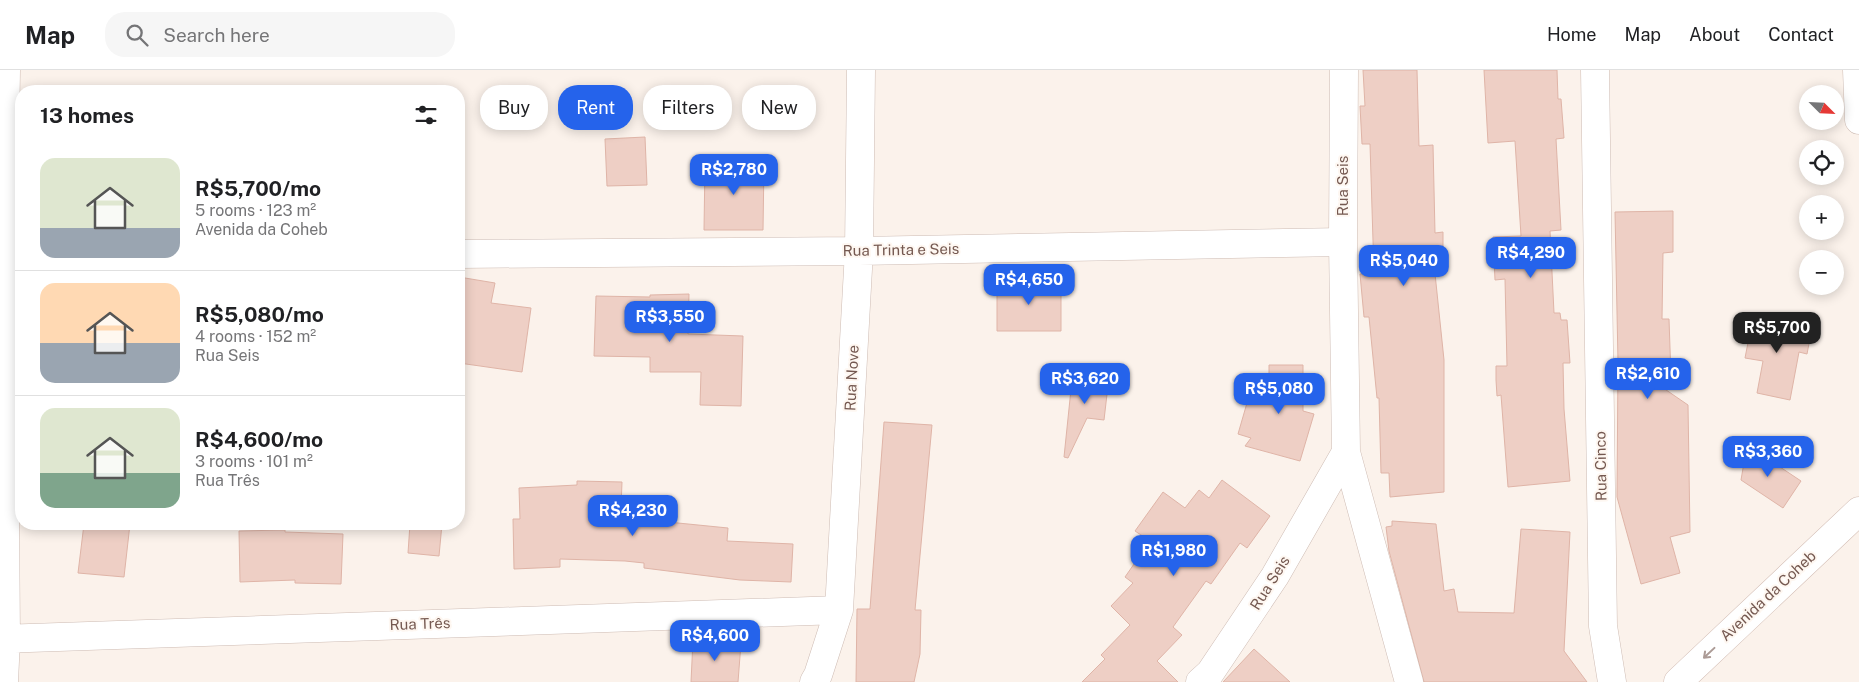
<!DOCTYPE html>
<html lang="en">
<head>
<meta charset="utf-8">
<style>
	body { margin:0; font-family:"Public Sans",sans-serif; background:#f6f6f6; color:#202124; height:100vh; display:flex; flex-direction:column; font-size:19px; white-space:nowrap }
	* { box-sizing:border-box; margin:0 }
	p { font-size:16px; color:#757577 }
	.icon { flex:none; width:28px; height:28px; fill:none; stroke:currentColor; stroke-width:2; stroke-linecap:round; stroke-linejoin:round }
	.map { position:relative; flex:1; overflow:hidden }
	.drawer { position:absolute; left:15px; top:15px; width:450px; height:445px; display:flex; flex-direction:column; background:#fff; border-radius:20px; box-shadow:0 2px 12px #0003 }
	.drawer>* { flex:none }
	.top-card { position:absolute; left:480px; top:15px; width:475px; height:45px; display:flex; gap:10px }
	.needle { width:32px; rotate:114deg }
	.fabs { position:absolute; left:1799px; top:15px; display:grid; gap:10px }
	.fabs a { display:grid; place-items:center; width:45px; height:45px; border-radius:50%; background:#fff; box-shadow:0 2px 12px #0003; font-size:25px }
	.price { position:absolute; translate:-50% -42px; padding:0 11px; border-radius:10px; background:#2563eb; color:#fff; font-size:16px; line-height:32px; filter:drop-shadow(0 1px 2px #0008) }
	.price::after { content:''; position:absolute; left:50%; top:30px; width:15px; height:11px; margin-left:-8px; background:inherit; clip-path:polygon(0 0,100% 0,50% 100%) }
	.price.active { background:#222; color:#fff }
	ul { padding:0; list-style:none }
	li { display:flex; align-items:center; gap:15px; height:125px; padding:0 25px }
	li+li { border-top:1px solid #e0e0e0 }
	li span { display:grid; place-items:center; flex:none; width:140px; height:100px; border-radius:15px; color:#555 }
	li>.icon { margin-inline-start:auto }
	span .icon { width:60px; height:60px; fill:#fffc; stroke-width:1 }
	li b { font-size:21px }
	h2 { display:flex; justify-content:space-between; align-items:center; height:60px; padding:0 25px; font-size:21px }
	.tag { padding:0 18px; border-radius:20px; background:#fff; box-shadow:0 2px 12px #0003; font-size:18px; line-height:45px }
	.tag.active { background:#2563eb; color:#fff }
	header { display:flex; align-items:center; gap:30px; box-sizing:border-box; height:70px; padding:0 25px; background:#fff; border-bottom:1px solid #e0e0e0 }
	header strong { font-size:24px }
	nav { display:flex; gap:28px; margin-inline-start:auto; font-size:18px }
	.search { width:350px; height:45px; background:#f6f6f6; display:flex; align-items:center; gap:12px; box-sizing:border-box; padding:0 18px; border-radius:20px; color:#757577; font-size:19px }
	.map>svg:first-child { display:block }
	.building { fill:#eecfc5; stroke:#dfb4a7 }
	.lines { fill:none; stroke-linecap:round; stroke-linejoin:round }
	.minor-casing { stroke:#cebcb4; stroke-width:29 }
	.secondary-casing { stroke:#d1bbb2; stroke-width:29 }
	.minor { stroke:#fff; stroke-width:28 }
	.secondary { stroke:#fff; stroke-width:28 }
	.oneway { stroke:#ac9b96 }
	.labels { text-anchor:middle; stroke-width:4; stroke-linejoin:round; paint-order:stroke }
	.street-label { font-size:15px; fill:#745850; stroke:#fef7f1 }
</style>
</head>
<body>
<header>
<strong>Map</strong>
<div class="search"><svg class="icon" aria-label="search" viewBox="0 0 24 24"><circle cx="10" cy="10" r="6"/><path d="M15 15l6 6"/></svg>Search here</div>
<nav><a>Home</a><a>Map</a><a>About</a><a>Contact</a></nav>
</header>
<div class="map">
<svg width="1859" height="612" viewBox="0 0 1859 612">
	<rect width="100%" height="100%" fill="#fbf2eb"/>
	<!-- building -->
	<path class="building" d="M1363,0H1417L1419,76L1433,75L1435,163L1443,162V193L1434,194L1444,290V422L1390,427L1389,403H1381L1379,328H1377L1369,247H1364L1360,204L1374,203L1370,74H1362L1360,36H1365Z
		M1484,0H1557L1558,29H1561L1564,68L1556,69L1561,160L1550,161L1554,243H1560L1561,250H1567L1570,293H1563L1564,339L1570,411L1508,417L1501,325L1497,326L1496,310V296H1507L1505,209L1495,210L1493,167L1521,166L1515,71L1488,73Z
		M645,67L647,115L607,116L605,69Z
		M705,93H764L763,160H704Z
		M1673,141V182L1663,183L1662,249H1669L1671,307L1637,300L1688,335L1690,462L1670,467L1680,503L1641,514L1617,427L1618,292L1615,142Z
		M459,207L495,213L491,233L531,238L522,302L459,293Z
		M997,211H1061V261H997Z
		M689,224L688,264L743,266L741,336L700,335L701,302H650V287L594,286L596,226L650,227V225Z
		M1753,247L1812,258L1807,284L1799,282L1790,330L1757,323L1763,291L1745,288Z
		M1269,295H1303V341L1314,344L1300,391L1245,376L1251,368L1238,364L1249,326L1269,332Z
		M1073,300L1078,304L1109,307L1104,350L1087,348L1068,388L1064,387Z
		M884,352L932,355L915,540H921L920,584L914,612H856L857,539H870Z
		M1747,375L1801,411L1783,438L1741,410Z
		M1222,410L1270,446L1247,478L1240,473L1211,514L1206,511L1173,557L1182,565L1157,591L1178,612H1082L1105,589L1101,585L1130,555L1111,536L1133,513L1125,507L1150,471L1135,461L1163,422L1185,438L1199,420L1209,428Z
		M577,411L622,412L621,438L669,440L668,452L728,458L727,471L793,474L791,512L740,510L644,498V493L625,491L560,489V497L514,499L513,449H520L519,418L577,415Z
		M1392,451L1436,454L1444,521L1454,519L1458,542L1514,543L1521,459L1570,462L1564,581L1587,612H1424L1389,481L1386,457L1392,456Z
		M84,454H130L124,507L78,503Z
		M410,454H442L439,486L408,483Z
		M285,460V462L343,464L341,514L295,513V510L240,512L239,461Z
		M693,570L741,573L738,612H691Z
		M1254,579L1290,612H1223Z"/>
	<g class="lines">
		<!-- minor casing -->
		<g class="minor-casing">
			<path id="minor" d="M1344,0L1343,172L1346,382L1409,612
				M1595,0L1603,556L1612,612
				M1857,0L1859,50
				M459,184L859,181L1343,172
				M0,569L839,540
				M4,612L6,569L3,188L6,0
				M814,612L818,605L839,540L859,181L861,0
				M1200,612L1210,603L1275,506L1346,382"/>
		</g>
		<!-- secondary casing -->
		<g class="secondary-casing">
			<path id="secondary" d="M1678,612L1859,441"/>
		</g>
		<!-- minor -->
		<use href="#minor" class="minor"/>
		<!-- secondary -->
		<use href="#secondary" class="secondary"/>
	</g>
	<!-- one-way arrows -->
	<defs><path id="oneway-shaft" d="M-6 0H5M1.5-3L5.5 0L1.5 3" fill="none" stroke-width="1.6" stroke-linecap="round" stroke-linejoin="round" transform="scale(1.25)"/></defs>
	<use class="oneway" href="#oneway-shaft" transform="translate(1709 583) rotate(137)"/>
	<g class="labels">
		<!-- street labels -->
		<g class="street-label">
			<text transform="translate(1343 116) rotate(-90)" y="5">Rua Seis</text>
			<text transform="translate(901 180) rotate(-1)" y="5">Rua Trinta e Seis</text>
			<text transform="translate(852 308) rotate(-87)" y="5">Rua Nove</text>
			<text transform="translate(1601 396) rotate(-91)" y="5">Rua Cinco</text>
			<text transform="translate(1270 513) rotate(-58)" y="5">Rua Seis</text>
			<text transform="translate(1768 526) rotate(-43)" y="5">Avenida da Coheb</text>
			<text transform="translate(420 554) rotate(-2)" y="5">Rua Três</text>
		</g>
	</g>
</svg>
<div class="fabs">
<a><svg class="needle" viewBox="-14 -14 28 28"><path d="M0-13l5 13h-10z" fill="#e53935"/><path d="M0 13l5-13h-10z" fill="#757577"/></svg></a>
<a><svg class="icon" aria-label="locate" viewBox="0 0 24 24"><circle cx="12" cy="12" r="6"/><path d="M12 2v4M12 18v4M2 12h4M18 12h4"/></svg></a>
<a>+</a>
<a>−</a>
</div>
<b class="price" style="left:734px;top:126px">R$2,780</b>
<b class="price" style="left:1531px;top:209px">R$4,290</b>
<b class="price" style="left:1404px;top:217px">R$5,040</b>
<b class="price" style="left:1029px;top:236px">R$4,650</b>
<b class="price" style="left:670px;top:273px">R$3,550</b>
<b class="price active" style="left:1777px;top:284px">R$5,700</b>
<b class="price" style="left:1648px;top:330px">R$2,610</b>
<b class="price" style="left:1085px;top:335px">R$3,620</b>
<b class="price" style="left:1279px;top:345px">R$5,080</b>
<b class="price" style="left:1768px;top:408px">R$3,360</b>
<b class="price" style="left:633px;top:467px">R$4,230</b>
<b class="price" style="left:1174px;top:507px">R$1,980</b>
<b class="price" style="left:715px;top:592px">R$4,600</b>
<div class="top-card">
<a class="tag">Buy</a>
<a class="tag active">Rent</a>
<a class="tag">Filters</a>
<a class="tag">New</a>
</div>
<section class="drawer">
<h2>13 homes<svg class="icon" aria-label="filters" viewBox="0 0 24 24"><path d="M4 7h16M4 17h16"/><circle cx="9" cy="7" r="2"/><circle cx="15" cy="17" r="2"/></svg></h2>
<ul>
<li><span style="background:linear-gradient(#dfe7d0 70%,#9aa5b1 0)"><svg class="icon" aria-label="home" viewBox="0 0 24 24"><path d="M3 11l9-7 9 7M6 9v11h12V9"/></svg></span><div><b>R$5,700/mo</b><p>5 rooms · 123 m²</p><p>Avenida da Coheb</p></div></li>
<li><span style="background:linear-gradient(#ffd9b3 60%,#9aa5b1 0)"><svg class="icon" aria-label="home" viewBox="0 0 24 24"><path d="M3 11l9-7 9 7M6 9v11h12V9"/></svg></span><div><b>R$5,080/mo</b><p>4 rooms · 152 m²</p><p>Rua Seis</p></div></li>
<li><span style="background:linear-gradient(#dfe7d0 65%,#7fa58c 0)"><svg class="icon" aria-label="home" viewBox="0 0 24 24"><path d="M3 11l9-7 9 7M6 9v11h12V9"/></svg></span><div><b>R$4,600/mo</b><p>3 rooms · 101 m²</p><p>Rua Três</p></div></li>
</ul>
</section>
</div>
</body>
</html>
